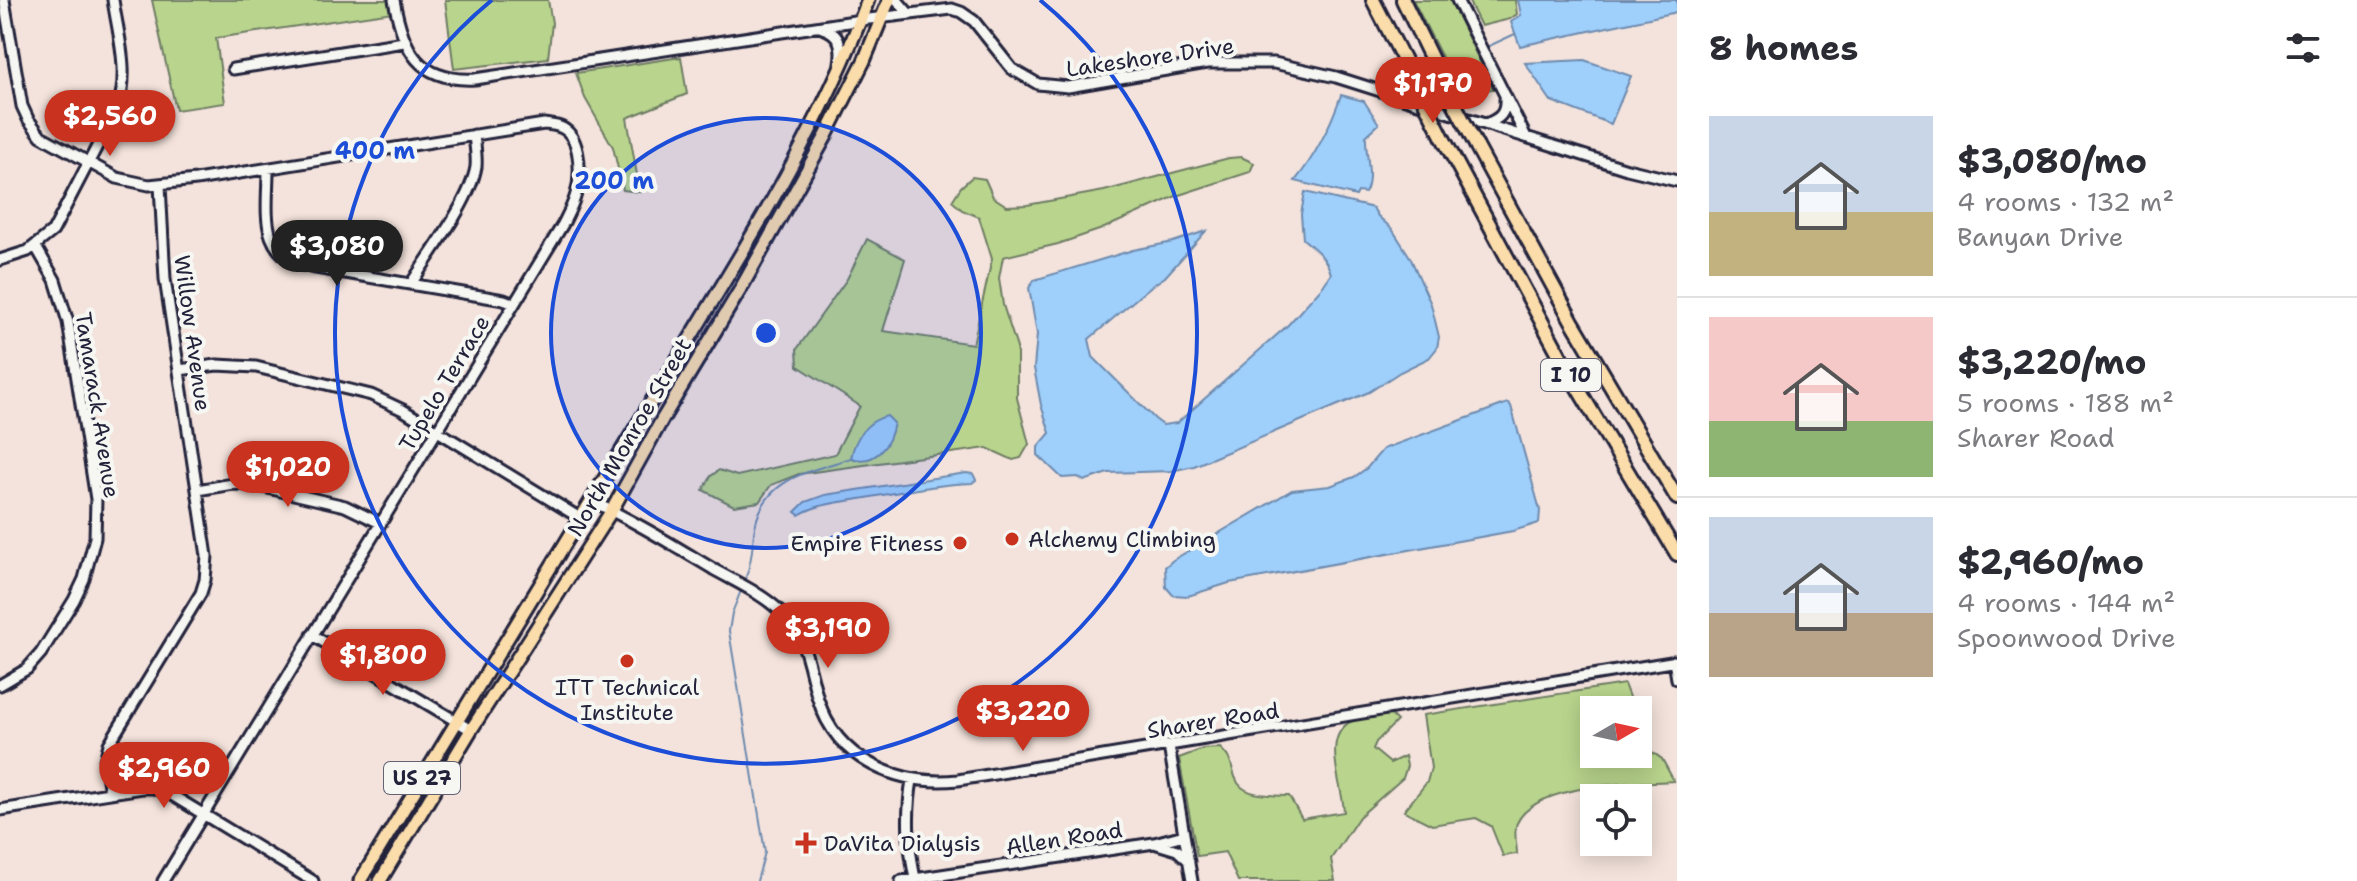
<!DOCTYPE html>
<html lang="en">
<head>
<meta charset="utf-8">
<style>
	body { margin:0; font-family:"Shantell Sans",sans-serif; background:#f2f2f3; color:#2b2b33; height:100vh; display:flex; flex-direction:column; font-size:30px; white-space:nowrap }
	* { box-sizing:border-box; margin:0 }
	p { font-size:26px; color:#7c7c81 }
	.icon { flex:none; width:44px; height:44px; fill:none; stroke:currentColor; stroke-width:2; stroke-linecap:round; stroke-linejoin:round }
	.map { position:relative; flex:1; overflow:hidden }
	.details { display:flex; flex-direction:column; background:#fff; width:680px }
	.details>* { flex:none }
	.needle { width:52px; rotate:81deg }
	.tools { position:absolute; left:1580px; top:696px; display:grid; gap:16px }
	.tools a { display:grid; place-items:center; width:72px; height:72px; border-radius:0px; background:#fff; box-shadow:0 4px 20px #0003; font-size:40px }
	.price { position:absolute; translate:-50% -68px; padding:0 18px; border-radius:28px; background:#c8321e; color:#fff; font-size:26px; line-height:52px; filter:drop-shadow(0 2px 4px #0008) }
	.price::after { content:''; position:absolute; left:50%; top:48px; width:24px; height:18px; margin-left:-12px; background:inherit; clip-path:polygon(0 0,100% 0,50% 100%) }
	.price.selected { background:#222; color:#fff }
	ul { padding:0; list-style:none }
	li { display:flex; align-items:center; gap:24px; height:200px; padding:0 32px }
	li+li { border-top:2px solid #e1e1e2 }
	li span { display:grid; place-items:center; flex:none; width:224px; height:160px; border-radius:0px; color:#555 }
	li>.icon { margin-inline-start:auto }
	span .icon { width:96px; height:96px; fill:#fffc; stroke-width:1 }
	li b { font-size:34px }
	h2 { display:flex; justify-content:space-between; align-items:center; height:96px; padding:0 32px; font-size:34px }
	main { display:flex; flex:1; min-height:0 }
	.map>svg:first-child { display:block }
	.green { fill:#b9d58d; stroke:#6e7c64; stroke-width:2 }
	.water { fill:#9fcffb; stroke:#6d8aae; stroke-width:2 }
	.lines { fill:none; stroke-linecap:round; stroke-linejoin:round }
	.stream { stroke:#6d8aae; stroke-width:2 }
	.minor-casing { stroke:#22223b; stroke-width:15 }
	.major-casing { stroke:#22223b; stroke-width:17 }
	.highway-casing { stroke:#22223b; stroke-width:18 }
	.minor { stroke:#f6f6f2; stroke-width:9 }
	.major { stroke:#fbddab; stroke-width:11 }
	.highway { stroke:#fbddab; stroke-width:12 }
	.highway-bridge-casing { stroke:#22223b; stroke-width:18; stroke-linecap:butt }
	.highway-bridge { stroke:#fbddab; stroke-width:12 }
	.ring { fill:none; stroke:#1d4ed8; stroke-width:4 }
	.poi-dot { fill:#c8321e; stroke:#f6f6f2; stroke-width:3 }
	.labels { text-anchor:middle; stroke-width:8; stroke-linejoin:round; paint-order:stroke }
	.shield { fill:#f6f6f2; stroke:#626272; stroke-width:2 }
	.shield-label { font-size:20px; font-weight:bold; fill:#22223b }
	.street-label { font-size:22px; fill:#22223b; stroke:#f6f6f2 }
	.poi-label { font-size:22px; fill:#22223b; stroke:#f6f6f2; text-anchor:start }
	.centre { fill:#1d4ed8; stroke:#f6f6f2; stroke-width:4 }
	.ring-label { font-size:24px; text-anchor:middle; font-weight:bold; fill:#1d4ed8; stroke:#f6f6f2; stroke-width:8; stroke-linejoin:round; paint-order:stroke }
</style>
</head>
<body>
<main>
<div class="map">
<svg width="1677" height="881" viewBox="0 0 1677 881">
	<rect width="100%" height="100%" fill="#f4e3dc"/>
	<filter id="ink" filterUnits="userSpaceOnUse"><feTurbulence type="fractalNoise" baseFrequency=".0125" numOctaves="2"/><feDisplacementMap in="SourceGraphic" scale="16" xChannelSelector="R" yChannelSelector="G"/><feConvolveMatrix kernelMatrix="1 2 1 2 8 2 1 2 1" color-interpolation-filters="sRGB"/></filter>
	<g filter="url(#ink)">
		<!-- green -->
		<path class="green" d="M152,0H390L393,12L216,38L225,103L176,110Z
			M445,0H548L552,23L548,58L454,69Z
			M1413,0H1450L1493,89L1459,91Z
			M1468,0H1515L1517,14L1510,19L1481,26Z
			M681,57L687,94L627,118L640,192L623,190L613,147L585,98L576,73Z
			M1241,157L1254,163L1250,172L1176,196L1102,229L1058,244L1003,257L999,278L1003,305L1017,348V398L1029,444L1021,458L1013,460L987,448L799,474L771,485L759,502L734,506L703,490L711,476L719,470L737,476L835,454L860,406L798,366L797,349L847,279L867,239L905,259L883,331L973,344L992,259L979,217L962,210L952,201L961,187L972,177L985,179L993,197L1007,206L1027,205L1104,191L1229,158Z
			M1624,684L1634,710H1594V754H1638V719L1651,751L1662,759L1674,781C1634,784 1536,782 1517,823C1513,831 1517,845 1517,854L1503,856L1491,826L1476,818L1432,825L1404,811L1427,782L1431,768L1423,715Z
			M1391,715L1397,721L1376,742L1373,749L1390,763L1405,756L1407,766L1403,778L1359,817L1331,859L1335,881H1238L1225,852L1197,856L1179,758L1203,749L1220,748C1236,763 1229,768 1238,783C1247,797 1274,795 1289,796L1302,819L1344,812C1343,786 1320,736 1352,721C1362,716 1380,716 1391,715Z"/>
		<!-- water -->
		<path class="water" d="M1518,0H1677V12L1520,46L1511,22L1521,15Z
			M1584,60L1631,76L1611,124L1551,101L1525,63Z
			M1341,95L1364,101L1379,124L1366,136C1365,154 1374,178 1365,193L1358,192L1356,196L1295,181C1316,155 1330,127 1341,95Z
			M1305,192L1373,208L1378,216L1392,229L1410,257L1431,304L1439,337L1437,348L1429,358L1400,372L1369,392L1194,466L1171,471L1108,473L1084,481L1078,477L1062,478L1038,455V447L1050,433L1041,405L1034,368L1037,334L1029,288L1034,280L1133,250L1173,242L1206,231L1165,277L1150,287L1089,339L1093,357L1155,419L1163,425L1177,423L1287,326L1323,286L1331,274C1327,258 1315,249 1303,239L1301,214Z
			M1508,403L1511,406L1540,510L1539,523L1513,531L1229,583L1188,596L1173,595L1166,587L1165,567L1173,560L1292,490L1330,486L1354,477L1367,468L1383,449Z
			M887,416L894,423C890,445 876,466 851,458C855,438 866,421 887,416Z
			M966,473L973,474L976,480L972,483C937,484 901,492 866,498C844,502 818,503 799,515L795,512L805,502L825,495Z"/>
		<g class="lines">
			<!-- stream -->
			<path class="stream" d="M1489,46L1515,34
				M744,582C752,564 752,546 755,527C765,477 810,472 851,458
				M742,588L732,613L729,631L765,852L757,881"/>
			<!-- minor casing -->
			<g class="minor-casing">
				<path id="minor" d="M4,0L22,106L28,119L41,136L117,178L149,185L196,180L544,124C552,125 561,125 568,132C581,145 581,177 576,194C573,205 568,214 563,224L163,881
					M394,0C403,50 418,82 475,79L861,20L952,9L961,12L974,21L1012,69L1038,84L1068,87L1207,63H1274L1336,77L1627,169L1677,181
					M897,0L909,14
					M1457,0L1526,137
					M822,28C840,33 843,46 840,63
					M233,69L404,42
					M1486,124C1499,119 1506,114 1505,99
					M268,169C268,212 257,255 310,267L504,300L514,304
					M0,260L28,251L53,231L118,106C130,73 118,34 113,0
					M411,284C430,253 470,202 476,167C477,156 475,146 474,135
					M179,370L217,365L256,367L371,395L403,410L580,518
					M197,490L233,484L255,485L345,506L380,523
					M591,501C633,520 673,545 713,569C736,582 761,593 780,611C807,635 808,666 818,699C837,761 898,786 958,780L1677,661
					M312,635L471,730
					M1674,661L1677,679
					M0,685L27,669L41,653L74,600L84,579L95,538L96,499L68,322L55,280L36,247
					M1169,746L1192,881
					M912,780C906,816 908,843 915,879
					M110,793L105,761L109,744L201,593L205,580L207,556L165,279L160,185
					M0,810L142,788H153L170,794L313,881
					M1154,843L1177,850L1189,861
					M901,881L1154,843L1184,835"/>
			</g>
			<!-- major casing -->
			<g class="major-casing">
				<path id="major" d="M360,881C458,718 557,556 656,394C733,267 816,140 868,0
					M380,881L471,730L612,510L663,418L740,290L826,136L864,61L889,0"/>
			</g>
			<!-- highway casing -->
			<g class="highway-casing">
				<path id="highway" d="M1373,0L1408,68
					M1403,0L1441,78
					M1443,138L1573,380L1677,554
					M1477,147L1572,321L1677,498"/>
			</g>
			<!-- minor -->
			<use href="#minor" class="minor"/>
			<!-- major -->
			<use href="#major" class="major"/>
			<!-- highway -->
			<use href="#highway" class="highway"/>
			<!-- highway-bridge casing -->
			<g class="highway-bridge-casing">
				<path id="highway-bridge" d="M1408,68L1443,138
					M1441,78L1477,147"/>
			</g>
			<!-- highway-bridge -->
			<use href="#highway-bridge" class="highway-bridge"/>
		</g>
	</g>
	<!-- distance rings -->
	<circle cx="766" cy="333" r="215" fill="#1d4ed8" fill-opacity=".12"/>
	<g class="ring">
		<circle cx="766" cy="333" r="215"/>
		<path d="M1040 0A431 431 0 1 1 492 0"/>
	</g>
	<!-- markers -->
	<g class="poi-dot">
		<circle cx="1012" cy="539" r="8"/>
		<circle cx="960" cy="543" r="8"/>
		<circle cx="627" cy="661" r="8"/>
		<path d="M802 831h8v8h8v8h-8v8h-8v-8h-8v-8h8z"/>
	</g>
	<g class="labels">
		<!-- shield labels -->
		<g class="shield">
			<rect x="1541" y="359" width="60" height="32" rx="6"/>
			<rect x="384" y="762" width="76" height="32" rx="6"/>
		</g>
		<g class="shield-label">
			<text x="1571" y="382">I 10</text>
			<text x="422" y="785">US 27</text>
		</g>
		<!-- street labels -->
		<g class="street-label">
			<text transform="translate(1150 57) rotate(-8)" y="8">Lakeshore Drive</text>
			<text transform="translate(193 333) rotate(82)" y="8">Willow Avenue</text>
			<text transform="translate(444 383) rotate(-59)" y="8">Tupelo Terrace</text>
			<text transform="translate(98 405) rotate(81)" y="8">Tamarack Avenue</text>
			<text transform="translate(629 437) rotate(-60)" y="8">North Monroe Street</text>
			<text transform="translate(1213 720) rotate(-9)" y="8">Sharer Road</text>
			<text transform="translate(1064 838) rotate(-9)" y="8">Allen Road</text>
		</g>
		<!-- poi labels -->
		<g class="poi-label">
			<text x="1028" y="547">Alchemy Climbing</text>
			<text x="944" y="551" text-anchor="end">Empire Fitness</text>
			<text x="627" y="695" text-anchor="middle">ITT Technical<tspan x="627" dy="25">Institute</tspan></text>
			<text x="824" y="851">DaVita Dialysis</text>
		</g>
	</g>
	<circle cx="766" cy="333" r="12" class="centre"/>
	<g class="ring-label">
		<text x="375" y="159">400 m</text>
		<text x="614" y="189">200 m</text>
	</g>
</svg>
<div class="tools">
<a><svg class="needle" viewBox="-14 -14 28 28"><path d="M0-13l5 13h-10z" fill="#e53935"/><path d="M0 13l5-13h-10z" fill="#7c7c81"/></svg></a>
<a><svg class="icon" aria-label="locate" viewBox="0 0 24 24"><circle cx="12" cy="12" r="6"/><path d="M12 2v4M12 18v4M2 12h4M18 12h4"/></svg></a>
</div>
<b class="price" style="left:1433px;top:125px">$1,170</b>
<b class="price" style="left:110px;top:158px">$2,560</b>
<b class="price selected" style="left:337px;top:288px">$3,080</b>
<b class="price" style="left:288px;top:509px">$1,020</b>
<b class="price" style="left:828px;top:670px">$3,190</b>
<b class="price" style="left:383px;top:697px">$1,800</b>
<b class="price" style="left:1023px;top:753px">$3,220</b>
<b class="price" style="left:164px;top:810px">$2,960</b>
</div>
<section class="details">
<h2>8 homes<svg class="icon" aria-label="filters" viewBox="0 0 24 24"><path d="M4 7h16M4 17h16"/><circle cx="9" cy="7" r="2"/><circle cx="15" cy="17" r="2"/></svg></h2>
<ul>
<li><span style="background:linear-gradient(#c9d6e8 60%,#c2b280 0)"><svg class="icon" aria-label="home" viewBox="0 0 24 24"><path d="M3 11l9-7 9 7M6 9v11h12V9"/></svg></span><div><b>$3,080/mo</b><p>4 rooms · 132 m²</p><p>Banyan Drive</p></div></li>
<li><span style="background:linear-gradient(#f6c9c9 65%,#8fb573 0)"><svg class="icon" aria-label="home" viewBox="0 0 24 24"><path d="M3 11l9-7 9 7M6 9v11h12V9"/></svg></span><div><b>$3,220/mo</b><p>5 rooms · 188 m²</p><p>Sharer Road</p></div></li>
<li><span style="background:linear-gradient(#c9d6e8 60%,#b9a48a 0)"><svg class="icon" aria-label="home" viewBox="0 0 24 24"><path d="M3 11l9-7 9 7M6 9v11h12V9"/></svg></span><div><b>$2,960/mo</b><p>4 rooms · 144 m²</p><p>Spoonwood Drive</p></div></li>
</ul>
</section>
</main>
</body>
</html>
